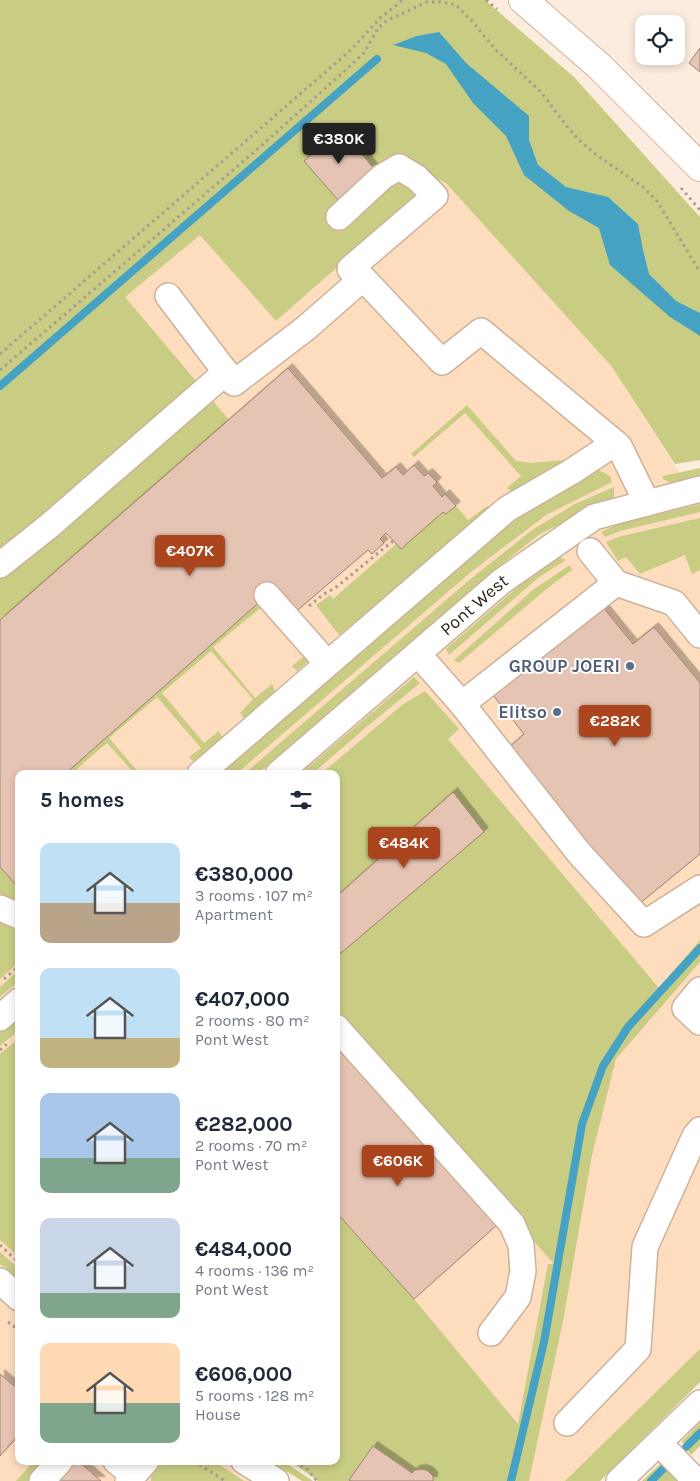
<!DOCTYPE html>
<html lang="en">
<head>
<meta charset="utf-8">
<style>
	body { margin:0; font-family:Karla,sans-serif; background:#f6f6f7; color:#1f2937; height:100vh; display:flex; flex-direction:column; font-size:19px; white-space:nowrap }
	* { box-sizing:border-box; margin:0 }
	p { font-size:16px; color:#747a83 }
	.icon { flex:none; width:28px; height:28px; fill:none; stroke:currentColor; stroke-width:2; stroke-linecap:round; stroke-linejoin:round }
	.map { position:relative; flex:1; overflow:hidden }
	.drawer { position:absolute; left:15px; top:770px; width:325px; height:695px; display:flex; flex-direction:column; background:#fff; border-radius:10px; box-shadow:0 2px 8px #0003 }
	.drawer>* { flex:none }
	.controls { position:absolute; left:635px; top:15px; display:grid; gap:10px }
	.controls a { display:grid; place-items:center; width:50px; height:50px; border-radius:10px; background:#fff; box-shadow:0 2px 8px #0003; font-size:25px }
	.price { position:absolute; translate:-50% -42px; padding:0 11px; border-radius:5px; background:#ab451d; color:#fff; font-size:16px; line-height:32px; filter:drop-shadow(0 1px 2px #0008) }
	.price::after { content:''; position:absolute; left:50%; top:30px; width:15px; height:11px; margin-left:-8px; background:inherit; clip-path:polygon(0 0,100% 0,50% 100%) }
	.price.active { background:#222; color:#fff }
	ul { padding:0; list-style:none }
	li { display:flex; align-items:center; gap:15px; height:125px; padding:0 25px }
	li span { display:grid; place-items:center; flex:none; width:140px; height:100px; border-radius:10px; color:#555 }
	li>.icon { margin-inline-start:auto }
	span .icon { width:60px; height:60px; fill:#fffc; stroke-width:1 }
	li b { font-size:21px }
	h2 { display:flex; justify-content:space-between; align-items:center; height:60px; padding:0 25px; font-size:21px }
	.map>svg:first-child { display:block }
	.built { fill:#fdddbe }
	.green { fill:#c9cd83 }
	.water { fill:#45a2c2 }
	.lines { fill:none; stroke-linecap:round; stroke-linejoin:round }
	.stream { stroke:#45a2c2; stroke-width:8 }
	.building { fill:#e6c4b4; stroke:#a08172; filter:url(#shadow) }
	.minor-casing { stroke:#ccb29b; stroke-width:28 }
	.major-casing { stroke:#ccb29b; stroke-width:30 }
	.path { stroke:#a99b8f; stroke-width:3; stroke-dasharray:2.5 4; stroke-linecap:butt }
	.minor { stroke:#fff; stroke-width:25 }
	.major { stroke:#fff; stroke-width:28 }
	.service-dot { fill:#5c6f8a; stroke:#fff; stroke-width:2 }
	.labels { text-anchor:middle; stroke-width:4; stroke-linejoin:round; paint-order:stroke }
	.street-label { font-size:18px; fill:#281e15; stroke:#fff }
	.service-label { font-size:18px; font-weight:bold; fill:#4e5e75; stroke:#fff; text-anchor:end }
</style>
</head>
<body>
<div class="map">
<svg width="700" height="1481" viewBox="0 0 700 1481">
	<defs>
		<filter id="shadow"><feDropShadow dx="4.5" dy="-4.5" stdDeviation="0" flood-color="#0004"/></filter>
	</defs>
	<rect width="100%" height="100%" fill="#fcecdd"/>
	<!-- built -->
	<path class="built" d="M422,172L446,183L612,367L700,504V1382L600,1481H318L290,1461H336V774H19V1461H268L274,1481H0V388L198,214Z"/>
	<!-- green -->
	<path class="green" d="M0,0H485L574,77L700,217V460L675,464L612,367L446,183L422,172L418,196L276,321L200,235L125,297L229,420L0,620Z
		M467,405L516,461L532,463L565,460L512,492L507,488L521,476L465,413L414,457L411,454Z
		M700,468V477L671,483L663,479V476Z
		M597,469L610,476L612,482L546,515L471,572L236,774H208L511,516Z
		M614,487V497L540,534L499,566L257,774H244L467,582L532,530L575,504Z
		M700,504V512L620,531L605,537L601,532L621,523Z
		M456,506L468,520L487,506L490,512L339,635L316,605L330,595L333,599L396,544L411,539L443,512L446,514Z
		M700,518V570L692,574L685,555L640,574L626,557L618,561L606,542L618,537Z
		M559,557L566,560L538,578L449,655L446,649L541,567Z
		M570,565L572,570L549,587L459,663L454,660L534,589Z
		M264,598L313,657L297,671L292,666L306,655L263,606L213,647L255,698L272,684L275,691L245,719L240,713L253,699L211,651L162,693L204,743L219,731L223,739L193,761L189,757L201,748L157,697L109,738L140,774H135L107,743L71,774H65Z
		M414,677L420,683L363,730L312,774H300Z
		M425,691L459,729L448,739L659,988L700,940V962L616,1059L592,1155L563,1321L529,1481H318L290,1461H336V1212L414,1299L518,1424L548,1264H554L336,1017V774H321L402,705Z
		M0,867L19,888V962L0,979Z
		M19,970V981L0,997V987Z
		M19,1015V1030L0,1046V1032Z
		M19,1038V1257L0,1240V1054Z
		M0,1252L19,1269V1279L0,1264Z
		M700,1349V1382L600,1481H565Z
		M700,1423V1446L691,1455L686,1448L682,1441Z
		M34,1461H47L29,1481H16Z
		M164,1461H214L244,1481H151V1476Z
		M270,1461H283L313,1481H302Z
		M662,1462L684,1481H642Z"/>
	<!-- water -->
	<path class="water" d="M439,32L466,63L529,116V140L538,165L566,187L608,197L638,224L643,250L649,274L676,301L700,313V336L670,317L610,265L599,228L569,211L524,175L506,136L473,103L446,64L426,53L393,45L417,36Z"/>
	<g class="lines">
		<!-- stream -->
		<path class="stream" d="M0,386L377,59
			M686,1447L700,1433
			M511,1481L544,1342L582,1124L603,1066L628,1027L700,948
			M651,1481L666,1466"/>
	</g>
	<!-- building -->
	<path class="building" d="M700,48V72L689,63Z
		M340,128L375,170L338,200L304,161Z
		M288,368L382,478L396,467L403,475L414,465L424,476L428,473L437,482L433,486L442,497L445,494L456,506L446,514L443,512L401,549L386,533L380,539L384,543L372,554L368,550L293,614L273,590L65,774H19V888L0,867V620Z
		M602,606L633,644L654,627L700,683V854L639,904L506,750L524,734L493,695Z
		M453,792L484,832L341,953L336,947V897Z
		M336,1041L498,1224L414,1299L336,1212Z
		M0,1374L19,1390V1434L0,1456Z
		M373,1446L412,1473L415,1470L422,1469L428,1471L433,1476V1481H351L349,1480Z
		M67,1461H78L101,1481H49Z"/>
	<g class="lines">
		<!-- minor casing -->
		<g class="minor-casing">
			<g id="minor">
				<path d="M339,217L382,177L399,167L417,178L435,196L350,269L359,282"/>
				<path d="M168,296L234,383L306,328L363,278L442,362L481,331L619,446L647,503"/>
				<path d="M0,565L49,526L226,372"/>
				<path d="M616,583L674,603L700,635"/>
				<path d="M267,595L327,663"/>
				<path d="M418,654L462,704L616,583L590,551"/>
				<path d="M462,704L579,853L644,924L700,888"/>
				<path d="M200,774L507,509L571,472L615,443"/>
				<path id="s1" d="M278,774L502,581L594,517L700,489"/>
				<path d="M0,908L19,916"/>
				<path d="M700,990L685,1008L700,1022"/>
				<path d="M0,1018L19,1001"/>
				<path d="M336,1027L512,1224L521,1245L523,1271L518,1297L491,1333"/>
				<path d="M0,1281L19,1298"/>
				<path d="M567,1423L638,1349L645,1247L695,1136L700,1130"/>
				<path d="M659,1443L690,1475L699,1481"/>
				<path d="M116,1461L133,1475"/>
				<path d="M244,1461L276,1481"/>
				<path d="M42,1481L60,1461"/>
				<path d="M128,1481L146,1461"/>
				<path d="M619,1481L700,1403"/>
			</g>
		</g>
		<!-- major casing -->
		<g class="major-casing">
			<path id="major" d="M523,0L599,66L700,167"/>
		</g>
		<!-- path -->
		<path class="path" d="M486,0L497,9
			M681,188L700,210
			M0,354L352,49L380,18L403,0
			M0,370L261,146L350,66L364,53L378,28L388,20L427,2H442L456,5L471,20L496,50L541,92L566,125L579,140L595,154L643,187L657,201L700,272
			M309,606L324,594L335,588L393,541
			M4,979L19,966
			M0,1050L9,1042
			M0,1245L16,1260
			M8,1322L19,1330
			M194,1461L225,1481
			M295,1462L308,1470L317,1481"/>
		<!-- minor -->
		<use href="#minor" class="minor"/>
		<!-- major -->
		<use href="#major" class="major"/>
	</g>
	<!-- markers -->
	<g class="service-dot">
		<circle cx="630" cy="666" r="5"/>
		<circle cx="557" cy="712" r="5"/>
	</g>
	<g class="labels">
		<!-- street labels -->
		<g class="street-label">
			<text dy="6" stroke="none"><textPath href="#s1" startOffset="259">Pont West</textPath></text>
		</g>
		<!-- service labels -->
		<g class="service-label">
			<text x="620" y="672">GROUP JOERI</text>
			<text x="547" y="718">Elitso</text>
		</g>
	</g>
</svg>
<div class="controls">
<a><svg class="icon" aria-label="locate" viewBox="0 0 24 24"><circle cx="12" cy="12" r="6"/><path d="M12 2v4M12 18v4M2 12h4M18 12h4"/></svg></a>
</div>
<b class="price active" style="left:339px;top:165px">€380K</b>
<b class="price" style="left:190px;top:577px">€407K</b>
<b class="price" style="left:615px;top:747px">€282K</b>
<b class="price" style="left:404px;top:869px">€484K</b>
<b class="price" style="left:398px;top:1187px">€606K</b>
<section class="drawer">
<h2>5 homes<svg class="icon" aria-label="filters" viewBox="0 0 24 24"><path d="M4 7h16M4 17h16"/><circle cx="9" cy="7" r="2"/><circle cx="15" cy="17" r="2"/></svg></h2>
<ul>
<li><span style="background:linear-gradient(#bfe0f5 60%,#b9a48a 0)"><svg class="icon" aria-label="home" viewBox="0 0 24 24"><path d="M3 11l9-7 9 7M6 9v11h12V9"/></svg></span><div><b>€380,000</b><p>3 rooms · 107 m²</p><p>Apartment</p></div></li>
<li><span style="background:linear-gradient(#bfe0f5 70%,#c2b280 0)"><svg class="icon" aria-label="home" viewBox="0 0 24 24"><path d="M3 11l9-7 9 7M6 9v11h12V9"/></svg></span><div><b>€407,000</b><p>2 rooms · 80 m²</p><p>Pont West</p></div></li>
<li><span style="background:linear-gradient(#a9c7e8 65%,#7fa58c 0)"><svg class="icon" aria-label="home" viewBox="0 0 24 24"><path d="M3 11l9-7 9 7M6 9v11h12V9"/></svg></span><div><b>€282,000</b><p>2 rooms · 70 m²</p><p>Pont West</p></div></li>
<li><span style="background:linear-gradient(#c9d6e8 75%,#7fa58c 0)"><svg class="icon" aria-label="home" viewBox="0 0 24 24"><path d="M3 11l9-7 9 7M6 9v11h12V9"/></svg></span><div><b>€484,000</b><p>4 rooms · 136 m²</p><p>Pont West</p></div></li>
<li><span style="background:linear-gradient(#ffd9b3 60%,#7fa58c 0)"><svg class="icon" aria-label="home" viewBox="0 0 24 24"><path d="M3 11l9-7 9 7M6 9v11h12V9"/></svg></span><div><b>€606,000</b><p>5 rooms · 128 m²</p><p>House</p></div></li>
</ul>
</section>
</div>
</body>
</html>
